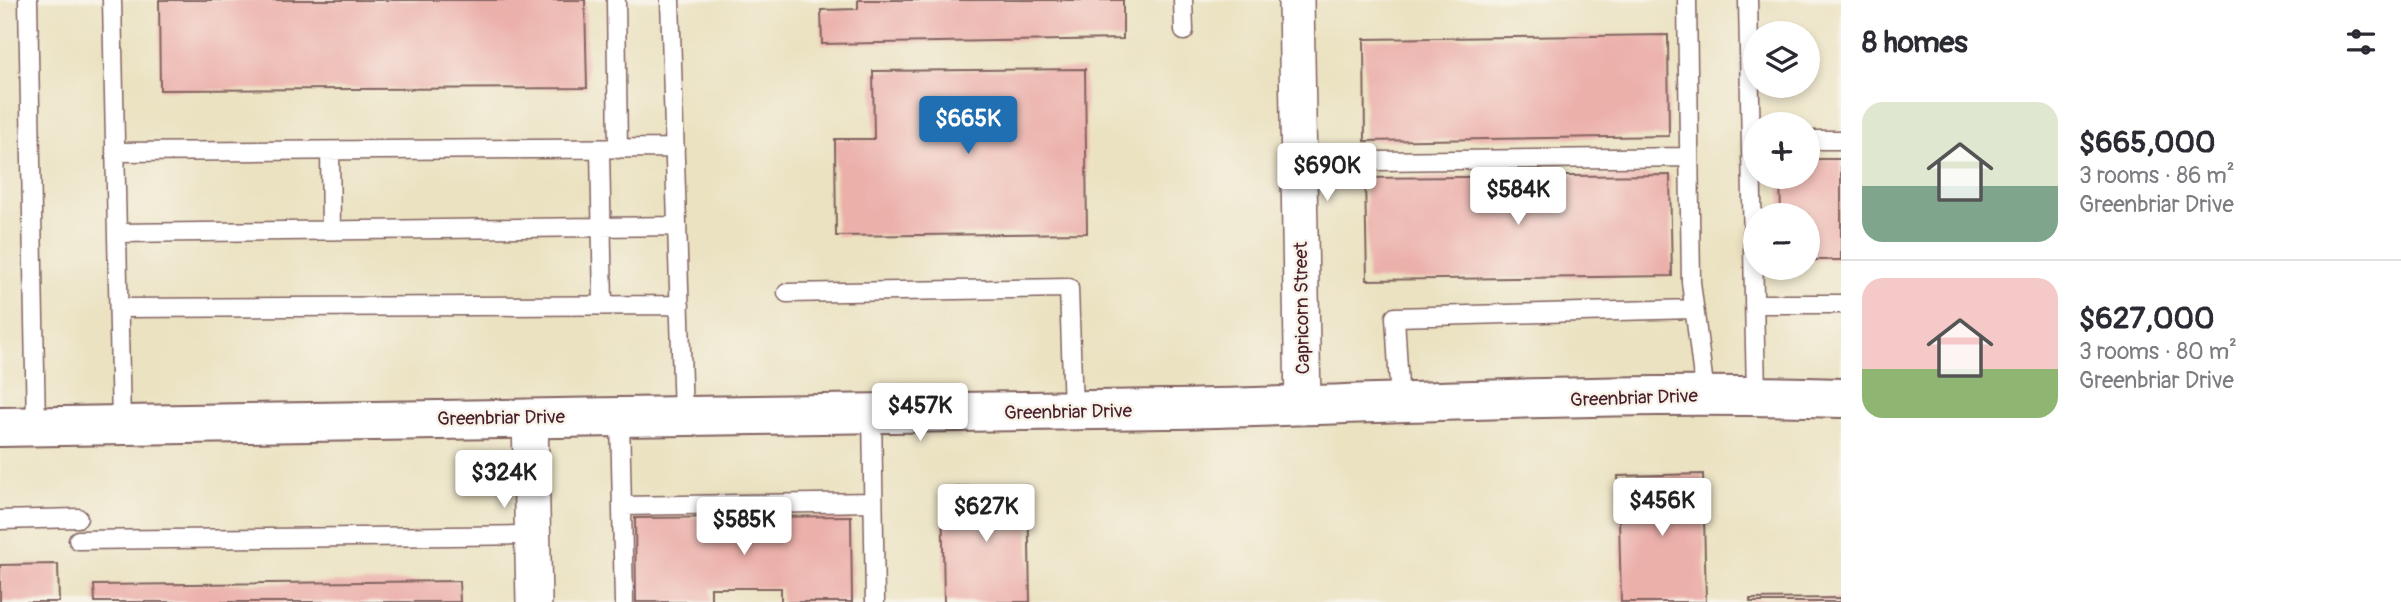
<!DOCTYPE html>
<html lang="en">
<head>
<meta charset="utf-8">
<style>
	body { margin:0; font-family:Pangolin,sans-serif; background:#f2f2f3; color:#2b2b33; height:100vh; display:flex; flex-direction:column; font-size:26px; white-space:nowrap }
	* { box-sizing:border-box; margin:0 }
	p { font-size:23px; color:#7c7c81 }
	.icon { flex:none; width:38px; height:38px; fill:none; stroke:currentColor; stroke-width:2; stroke-linecap:round; stroke-linejoin:round }
	.map { position:relative; flex:1; overflow:hidden }
	.drawer { display:flex; flex-direction:column; background:#fff; width:560px }
	.drawer>* { flex:none }
	.controls { position:absolute; left:1743px; top:21px; display:grid; gap:14px }
	.controls a { display:grid; place-items:center; width:77px; height:77px; border-radius:50%; background:#fff; box-shadow:0 4px 10px #0003; font-size:35px }
	.price { position:absolute; translate:-50% -60px; padding:0 16px; border-radius:7px; background:#fff; color:#222; font-size:23px; line-height:46px; filter:drop-shadow(0 2px 4px #0008) }
	.price::after { content:''; position:absolute; left:50%; top:42px; width:21px; height:16px; margin-left:-10px; background:inherit; clip-path:polygon(0 0,100% 0,50% 100%) }
	.price.on { background:#1f6fb2; color:#fff }
	ul { padding:0; list-style:none }
	li { display:flex; align-items:center; gap:21px; height:175px; padding:0 21px }
	li+li { border-top:2px solid #e1e1e2 }
	li span { display:grid; place-items:center; flex:none; width:196px; height:140px; border-radius:21px; color:#555 }
	li>.icon { margin-inline-start:auto }
	span .icon { width:84px; height:84px; fill:#fffc; stroke-width:1 }
	li b { font-size:30px }
	h2 { display:flex; justify-content:space-between; align-items:center; height:84px; padding:0 21px; font-size:30px }
	main { display:flex; flex:1; min-height:0 }
	.map>svg:first-child { display:block }
	.building { fill:#ecb0ab }
	.lines { fill:none; stroke-linecap:round; stroke-linejoin:round }
	.lane-casing { stroke:#826360; stroke-width:21 }
	.street-casing { stroke:#826360; stroke-width:38 }
	.secondary-casing { stroke:#826360; stroke-width:42 }
	.lane { stroke:#fff; stroke-width:18 }
	.street { stroke:#fff; stroke-width:35 }
	.secondary { stroke:#fff; stroke-width:38 }
	.labels { text-anchor:middle; stroke-width:5; stroke-linejoin:round; paint-order:stroke }
	.street-label { font-size:19px; fill:#4a1f2b; stroke:#f7f3e8 }
</style>
</head>
<body>
<main>
<div class="map">
<svg width="1841" height="602" viewBox="0 0 1841 602">
	<rect width="100%" height="100%" fill="#f7f3e8"/>
	<filter id="ink" filterUnits="userSpaceOnUse"><feTurbulence type="fractalNoise" baseFrequency=".0143" numOctaves="2"/><feDisplacementMap in="SourceGraphic" scale="14" xChannelSelector="R" yChannelSelector="G"/><feConvolveMatrix kernelMatrix="1 2 1 2 8 2 1 2 1" color-interpolation-filters="sRGB"/></filter>
	<filter id="wash" filterUnits="userSpaceOnUse"><feTurbulence type="fractalNoise" baseFrequency=".00686" numOctaves="4" result="noise"/><feDisplacementMap in="SourceGraphic" scale="28" xChannelSelector="R" yChannelSelector="G"/><feGaussianBlur stdDeviation="1.57" result="paint"/><feColorMatrix in="noise" values="0 0 0 0 0 0 0 0 0 0 0 0 0 0 0 0 0 1.4 0 .05"/><feComposite in="paint" operator="in"/></filter>
	<g filter="url(#wash)">
		<rect width="100%" height="100%" fill="#ebe2c1"/>
		<g id="blocks">
			<!-- building -->
			<path class="building" d="M159,0H585L587,88L160,90Z
				M858,0H1123V39L822,44L821,10L858,9Z
				M1668,35L1669,136L1365,141L1364,39Z
				M1085,69L1087,233L836,236L835,139H874L873,71Z
				M1808,159H1841V260H1808V215H1781L1780,177H1808Z
				M1670,175L1672,276L1367,280L1365,178Z
				M1703,474L1706,602H1621L1618,476Z
				M1028,485L1030,602H944L942,487Z
				M851,516L852,602H781V588H711V602H636L635,518Z
				M58,564L59,602H0V565Z
				M459,581L460,602H95L94,585Z
				M1841,598V602H1750V599Z"/>
		</g>
	</g>
	<g filter="url(#ink)">
		<use href="#blocks" fill-opacity="0" stroke="#826360" stroke-width="2"/>
		<g class="lines">
			<!-- lane casing -->
			<g class="lane-casing">
				<path id="lane" d="M28,0L36,426
					M112,0L121,424
					M616,0L618,149
					M670,0L683,415
					M1183,0L1184,31
					M1687,0L1691,282L1705,394
					M1748,0L1756,395
					M1808,140H1841
					M600,149L603,305
					M330,151L331,230
					M115,152L675,148
					M1299,162L1689,157
					M117,233L677,226
					M787,293L1069,288L1073,410
					M1754,304H1841
					M119,308L680,305
					M1400,404L1395,317L1694,309
					M872,414L875,602
					M620,416L624,602
					M622,506L873,502
					M0,520L78,518
					M78,540L532,535"/>
			</g>
			<!-- street casing -->
			<g class="street-casing">
				<path id="street" d="M1296,0L1303,407
					M530,417L534,602"/>
			</g>
			<!-- secondary casing -->
			<g class="secondary-casing">
				<path id="secondary" d="M0,427C389,419 777,416 1166,409C1391,405 1616,390 1841,398"/>
			</g>
			<!-- lane -->
			<use href="#lane" class="lane"/>
			<!-- street -->
			<use href="#street" class="street"/>
			<!-- secondary -->
			<use href="#secondary" class="secondary"/>
		</g>
	</g>
	<g class="labels">
		<!-- street labels -->
		<g class="street-label">
			<text transform="translate(1301 308) rotate(-91)" y="7">Capricorn Street</text>
			<text transform="translate(1634 397) rotate(-2)" y="7">Greenbriar Drive</text>
			<text transform="translate(1068 411) rotate(-1)" y="7">Greenbriar Drive</text>
			<text transform="translate(501 417) rotate(-1)" y="7">Greenbriar Drive</text>
		</g>
	</g>
</svg>
<div class="controls">
<a><svg class="icon" aria-label="layers" viewBox="0 0 24 24"><path d="M12 4l9 5-9 5-9-5zM3 14l9 5 9-5"/></svg></a>
<a>+</a>
<a>−</a>
</div>
<b class="price on" style="left:968px;top:156px">$665K</b>
<b class="price" style="left:1327px;top:203px">$690K</b>
<b class="price" style="left:1518px;top:227px">$584K</b>
<b class="price" style="left:920px;top:443px">$457K</b>
<b class="price" style="left:504px;top:510px">$324K</b>
<b class="price" style="left:1662px;top:538px">$456K</b>
<b class="price" style="left:986px;top:544px">$627K</b>
<b class="price" style="left:744px;top:557px">$585K</b>
</div>
<section class="drawer">
<h2>8 homes<svg class="icon" aria-label="filters" viewBox="0 0 24 24"><path d="M4 7h16M4 17h16"/><circle cx="9" cy="7" r="2"/><circle cx="15" cy="17" r="2"/></svg></h2>
<ul>
<li><span style="background:linear-gradient(#dfe7d0 60%,#7fa58c 0)"><svg class="icon" aria-label="home" viewBox="0 0 24 24"><path d="M3 11l9-7 9 7M6 9v11h12V9"/></svg></span><div><b>$665,000</b><p>3 rooms · 86 m²</p><p>Greenbriar Drive</p></div></li>
<li><span style="background:linear-gradient(#f6c9c9 65%,#8fb573 0)"><svg class="icon" aria-label="home" viewBox="0 0 24 24"><path d="M3 11l9-7 9 7M6 9v11h12V9"/></svg></span><div><b>$627,000</b><p>3 rooms · 80 m²</p><p>Greenbriar Drive</p></div></li>
</ul>
</section>
</main>
</body>
</html>
